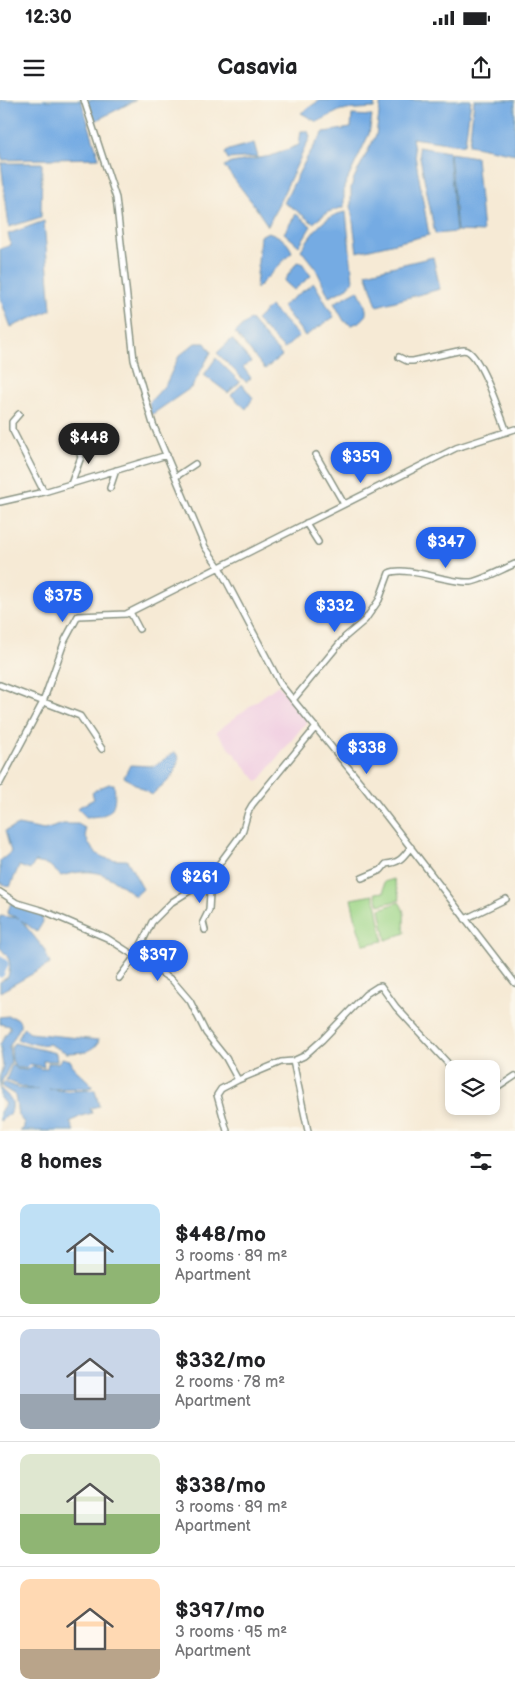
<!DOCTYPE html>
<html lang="en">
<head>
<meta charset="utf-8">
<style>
	body { margin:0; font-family:"Balsamiq Sans",sans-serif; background:#f2f2f2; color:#202124; height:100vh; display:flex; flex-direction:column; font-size:19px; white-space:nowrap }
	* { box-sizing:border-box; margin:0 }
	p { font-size:16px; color:#757577 }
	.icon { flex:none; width:28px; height:28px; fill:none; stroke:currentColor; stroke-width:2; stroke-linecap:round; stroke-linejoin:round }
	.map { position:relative; height:1031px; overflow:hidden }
	.drawer { display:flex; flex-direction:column; background:#fff; flex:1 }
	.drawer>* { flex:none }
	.tools { position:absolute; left:445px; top:960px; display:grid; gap:10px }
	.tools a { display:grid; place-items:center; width:55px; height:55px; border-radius:10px; background:#fff; box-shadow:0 2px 8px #0003; font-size:25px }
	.price { position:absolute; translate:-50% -42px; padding:0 11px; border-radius:18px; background:#2563eb; color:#fff; font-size:16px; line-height:32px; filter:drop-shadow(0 1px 2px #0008) }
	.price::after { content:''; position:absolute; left:50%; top:30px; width:15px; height:11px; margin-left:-8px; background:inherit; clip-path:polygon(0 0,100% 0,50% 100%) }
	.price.selected { background:#222; color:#fff }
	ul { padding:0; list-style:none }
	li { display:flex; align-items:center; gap:15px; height:125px; padding:0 20px }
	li+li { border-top:1px solid #e0e0e0 }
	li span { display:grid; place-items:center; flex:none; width:140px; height:100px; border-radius:10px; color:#555 }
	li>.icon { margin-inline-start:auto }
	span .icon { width:60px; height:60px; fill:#fffc; stroke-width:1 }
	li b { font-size:21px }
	h2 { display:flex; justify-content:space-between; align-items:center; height:60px; padding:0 20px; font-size:21px }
	.status { display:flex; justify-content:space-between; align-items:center; height:35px; padding:0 25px; background:#fff; direction:ltr }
	.status svg { height:14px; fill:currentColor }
	header { display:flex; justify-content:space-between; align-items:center; height:65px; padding:0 20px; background:#fff; font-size:22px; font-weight:600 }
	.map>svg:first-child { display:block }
	.built { fill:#f1d0e2 }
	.green { fill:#9dd587; stroke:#5e895e }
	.water { fill:#75abe3; stroke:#4a748c }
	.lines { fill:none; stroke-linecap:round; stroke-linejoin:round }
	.river { stroke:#75abe3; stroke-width:9 }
	.minor-casing { stroke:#8a9484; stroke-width:8 }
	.minor { stroke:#fff; stroke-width:5 }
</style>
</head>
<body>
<div class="status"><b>12:30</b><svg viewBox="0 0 49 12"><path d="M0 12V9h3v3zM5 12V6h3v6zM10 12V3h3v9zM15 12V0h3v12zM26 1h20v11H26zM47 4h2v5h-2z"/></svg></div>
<header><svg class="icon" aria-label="menu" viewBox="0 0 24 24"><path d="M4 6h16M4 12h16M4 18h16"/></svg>Casavia<svg class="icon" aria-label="share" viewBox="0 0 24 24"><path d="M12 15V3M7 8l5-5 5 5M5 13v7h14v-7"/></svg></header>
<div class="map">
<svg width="515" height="1031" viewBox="0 0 515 1031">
	<rect width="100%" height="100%" fill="#fbf7ec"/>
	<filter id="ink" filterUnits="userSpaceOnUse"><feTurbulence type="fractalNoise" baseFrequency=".02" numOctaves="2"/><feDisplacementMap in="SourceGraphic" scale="10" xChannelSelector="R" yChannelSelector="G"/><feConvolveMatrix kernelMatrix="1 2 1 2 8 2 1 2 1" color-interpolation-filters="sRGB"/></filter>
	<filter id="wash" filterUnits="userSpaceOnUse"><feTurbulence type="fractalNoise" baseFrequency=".0096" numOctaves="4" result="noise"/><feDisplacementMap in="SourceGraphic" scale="20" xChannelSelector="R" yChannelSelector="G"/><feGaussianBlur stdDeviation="1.12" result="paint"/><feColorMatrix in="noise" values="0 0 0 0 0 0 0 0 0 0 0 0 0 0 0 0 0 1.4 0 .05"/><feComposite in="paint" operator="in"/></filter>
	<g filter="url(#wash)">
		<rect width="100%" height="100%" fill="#f6ead5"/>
		<!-- built -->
		<path class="built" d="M278,585L308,620L258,682L216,632Z"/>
		<!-- green -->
		<path class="green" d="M394,779L400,800L379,805L375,793L384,792V782Z
			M373,795L377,806L383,841L364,845L358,829L351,799Z
			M399,802C408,815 402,819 405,833L386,840L380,809Z"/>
		<!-- water -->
		<path class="water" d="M0,0H81L99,58L2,60L0,49Z
			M87,0H136L95,21Z
			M320,0H375L374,8L341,10L317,22L301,13Z
			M381,0H471L465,43L461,45L412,38L429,135L357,152L351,106V88L354,78L376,35Z
			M474,0H515V54L469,45Z
			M352,15L372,16L369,34L344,87V107L328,112L313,123L293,108L284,103C296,79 307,54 324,32L351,28Z
			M301,31H308L310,37L268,126L254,105L224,66L231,63L271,56L299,45Z
			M254,43L258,57L228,59L225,53L229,50Z
			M418,47L449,52L456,132L435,134Z
			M450,53L476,57L483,132L457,131Z
			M1,63H42L41,117L9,127Z
			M346,112L353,181L346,189L329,197L316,169L301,150C313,132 324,115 346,112Z
			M296,114L311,126L299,146L284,133Z
			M44,121L51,210L11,227L0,198V149L11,145L8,134Z
			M268,132C278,135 288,141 292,152L256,189L260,136Z
			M433,157L440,189L377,206L366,173Z
			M297,162L302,163L311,176L294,190L284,181Z
			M314,183L334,217L305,236L282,206Z
			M358,190C366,206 374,219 351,225L344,221L334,203Z
			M270,206L299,236L284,249L256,220Z
			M250,219L282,256L265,269L235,233Z
			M232,239L251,262L243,267L251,278L246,282L217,253Z
			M195,243H205L211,252L192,287L151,315L149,303L166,284L179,256Z
			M216,258L240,282L228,293L204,275Z
			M242,284L253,298L246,309L231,295Z
			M175,652L179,658C177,665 174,675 168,681C162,686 157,689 152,695L124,677L130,665L154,666Z
			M109,684H114C117,709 112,717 86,717L77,708L94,699L92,693L97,689Z
			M63,724H78L85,728C85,737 87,740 91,747C100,760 112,760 127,760L143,789L135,796C108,774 96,766 61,776L49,765L35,762L30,770L19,766L10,787L0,783V761L11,752L5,731L18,725L44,730Z
			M11,803L42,817L43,822L37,832L21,820L44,849L50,864L0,892V882L8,877C11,863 11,859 0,848V816L19,818L7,814Z
			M8,916L17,918L20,922V927L9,947L11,963L2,981L0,988C9,998 15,998 11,1013L0,1021V1012L5,1004L0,998V976L3,966L0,945L4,937L10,929V926L0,924V917Z
			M24,927L29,933L99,940L97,945L86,952L67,953L49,944L39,945L17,940Z
			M14,943L56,953L57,961H43L44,967L30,964L26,968H16L17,969L27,970L33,966L42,969L47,968L48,963H58L62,958L70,960L74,968L91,984L92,987L88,988L49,989L67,991L95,990L99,1006L90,1008L92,1013L81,1016L70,1022L74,1031H20L24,1028V1023L18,1015L15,995L2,987L4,982L22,989H38H28L6,980L12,965L15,967L12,960L11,948Z"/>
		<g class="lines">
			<!-- river -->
			<path class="river" d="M0,861L4,864L0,873"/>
		</g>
	</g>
	<g filter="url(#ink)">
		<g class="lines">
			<!-- minor casing -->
			<g class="minor-casing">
				<path id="minor" d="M84,0L116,98L134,260L153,324L205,447L219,467L281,585L364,687L515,883
					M399,257L407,261H413L458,251C462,250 466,249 469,252C483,262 500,314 507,332
					M19,314L12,322V329L44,392
					M316,355L344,404
					M177,376L195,364
					M71,384L81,357L77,346
					M110,388L116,370
					M0,402L44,392L167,355
					M306,423L318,442
					M130,512L139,529
					M0,585L80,616L102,649
					M293,600L345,537L365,520L379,500L389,473C406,465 451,484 471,482C480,481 505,468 515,464
					M0,683L43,602L65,540L78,516L126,514L456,348L515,329
					M362,778L381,770L386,764C400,763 403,757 411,747
					M0,792L17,803L44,811L107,838L172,880L190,901L206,933L226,958L238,980L221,989L217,995L227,1031
					M465,819L506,799
					M205,830L203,822L209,810L211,775
					M119,878L136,855L152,822L172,802L207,780L211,775L242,733L248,712L252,705L316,627
					M293,961L308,1031
					M238,980L281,962L293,961L304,956L322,940L366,894L377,887L381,886L396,907L454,970
					M491,992L515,976"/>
			</g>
			<!-- minor -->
			<use href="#minor" class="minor"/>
		</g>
	</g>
</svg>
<div class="tools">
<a><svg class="icon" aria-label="layers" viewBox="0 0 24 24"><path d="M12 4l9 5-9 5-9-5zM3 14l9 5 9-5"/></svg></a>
</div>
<b class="price selected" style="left:89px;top:365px">$448</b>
<b class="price" style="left:361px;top:384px">$359</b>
<b class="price" style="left:446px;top:469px">$347</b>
<b class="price" style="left:63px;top:523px">$375</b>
<b class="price" style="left:335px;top:533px">$332</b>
<b class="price" style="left:367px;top:675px">$338</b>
<b class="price" style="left:200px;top:804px">$261</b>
<b class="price" style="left:158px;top:882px">$397</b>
</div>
<section class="drawer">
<h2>8 homes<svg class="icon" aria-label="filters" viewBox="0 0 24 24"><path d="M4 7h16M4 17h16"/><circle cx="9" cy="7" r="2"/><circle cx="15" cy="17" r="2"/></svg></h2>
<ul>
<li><span style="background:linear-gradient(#bfe0f5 60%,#8fb573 0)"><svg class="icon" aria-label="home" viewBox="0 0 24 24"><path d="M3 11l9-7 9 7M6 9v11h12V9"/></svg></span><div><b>$448/mo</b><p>3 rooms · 89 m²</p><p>Apartment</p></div></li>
<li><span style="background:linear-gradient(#c9d6e8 65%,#9aa5b1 0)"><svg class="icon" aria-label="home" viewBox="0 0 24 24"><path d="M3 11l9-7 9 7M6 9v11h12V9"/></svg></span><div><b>$332/mo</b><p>2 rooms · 78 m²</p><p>Apartment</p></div></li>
<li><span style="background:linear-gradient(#dfe7d0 60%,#8fb573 0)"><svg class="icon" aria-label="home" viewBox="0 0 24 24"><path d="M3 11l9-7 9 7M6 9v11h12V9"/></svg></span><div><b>$338/mo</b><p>3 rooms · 89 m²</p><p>Apartment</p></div></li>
<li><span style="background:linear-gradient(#ffd9b3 70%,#b9a48a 0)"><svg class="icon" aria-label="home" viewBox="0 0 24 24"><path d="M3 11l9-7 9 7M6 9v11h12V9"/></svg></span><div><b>$397/mo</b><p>3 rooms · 95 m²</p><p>Apartment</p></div></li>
</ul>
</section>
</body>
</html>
